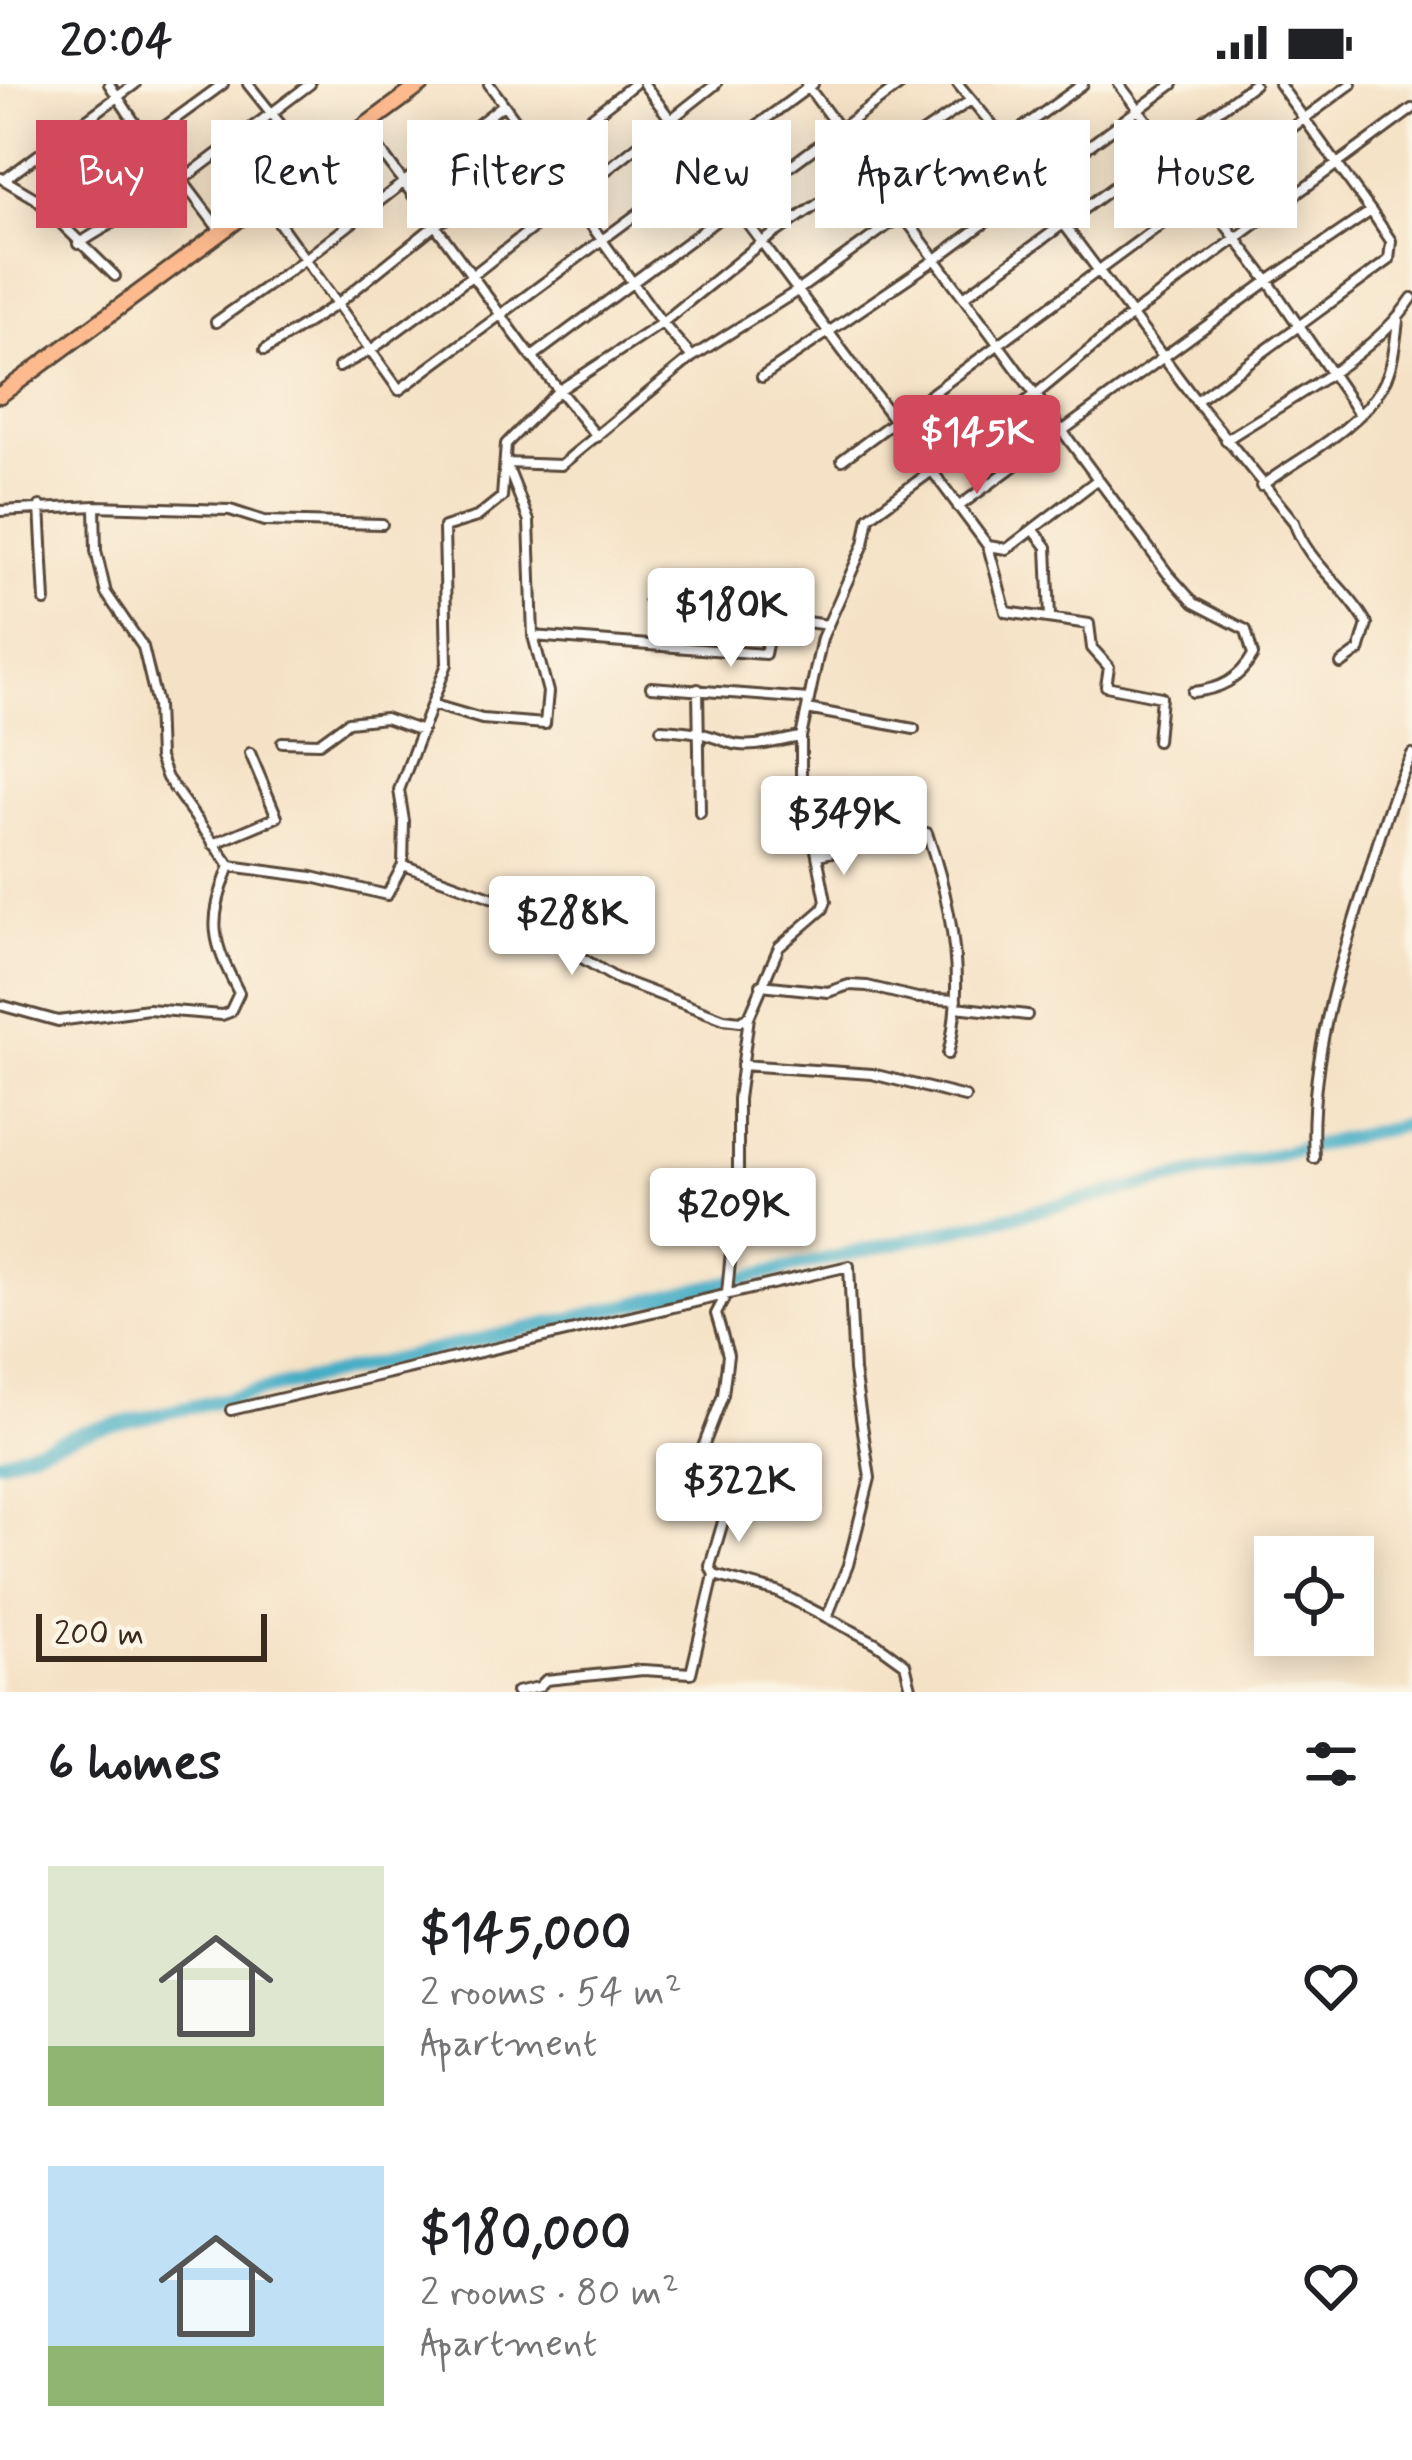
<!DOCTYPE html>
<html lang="en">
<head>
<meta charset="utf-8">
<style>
	body { margin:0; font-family:Mynerve,sans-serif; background:#f2f2f2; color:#202124; height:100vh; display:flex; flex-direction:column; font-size:45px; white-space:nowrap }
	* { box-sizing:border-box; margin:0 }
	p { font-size:39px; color:#757577 }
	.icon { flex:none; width:66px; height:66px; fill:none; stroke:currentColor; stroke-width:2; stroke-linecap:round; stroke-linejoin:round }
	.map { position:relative; height:1608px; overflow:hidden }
	.panel { display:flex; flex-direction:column; background:#fff; flex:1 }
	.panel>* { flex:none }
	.top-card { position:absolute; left:36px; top:36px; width:1341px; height:108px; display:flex; gap:24px }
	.buttons { position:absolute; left:1254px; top:1452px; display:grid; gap:24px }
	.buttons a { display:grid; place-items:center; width:120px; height:120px; border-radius:0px; background:#fff; box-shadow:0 6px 30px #0003; font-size:60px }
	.scale { position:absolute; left:36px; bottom:30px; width:231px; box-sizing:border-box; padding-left:12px; border:6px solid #3b2a1e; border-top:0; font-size:33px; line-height:42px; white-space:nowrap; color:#3b2a1e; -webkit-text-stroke:9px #fcf5e5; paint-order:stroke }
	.price { position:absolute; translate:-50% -102px; padding:0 27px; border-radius:12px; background:#fff; color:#222; font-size:39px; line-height:78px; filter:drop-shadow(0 3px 6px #0008) }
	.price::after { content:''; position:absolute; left:50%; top:72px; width:36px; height:27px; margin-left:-18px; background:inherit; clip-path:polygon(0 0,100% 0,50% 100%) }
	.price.on { background:#d1495b; color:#fff }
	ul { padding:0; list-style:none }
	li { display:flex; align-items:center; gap:36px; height:300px; padding:0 48px }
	li span { display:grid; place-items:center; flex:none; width:336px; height:240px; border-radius:0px; color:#555 }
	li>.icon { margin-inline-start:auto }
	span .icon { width:144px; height:144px; fill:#fffc; stroke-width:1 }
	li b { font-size:51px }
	h2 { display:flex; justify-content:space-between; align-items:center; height:144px; padding:0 48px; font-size:51px }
	.pill { padding:0 42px; border-radius:0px; background:#fff; box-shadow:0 6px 30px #0003; font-size:42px; line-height:108px }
	.pill.on { background:#d1495b; color:#fff }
	.status { display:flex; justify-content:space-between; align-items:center; height:84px; padding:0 60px; background:#fff; direction:ltr }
	.status svg { height:33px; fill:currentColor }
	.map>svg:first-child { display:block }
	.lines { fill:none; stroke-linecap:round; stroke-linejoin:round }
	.river { stroke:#47aec6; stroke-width:14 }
	.street-casing { stroke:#574637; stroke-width:14 }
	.highway-casing { stroke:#574637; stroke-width:20 }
	.street { stroke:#fff; stroke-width:8 }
	.highway { stroke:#fcba8e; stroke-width:14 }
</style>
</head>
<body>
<div class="status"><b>20:04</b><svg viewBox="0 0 49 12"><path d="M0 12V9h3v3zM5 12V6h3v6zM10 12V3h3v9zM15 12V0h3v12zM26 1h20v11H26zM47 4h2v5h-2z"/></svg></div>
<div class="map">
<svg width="1412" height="1608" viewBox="0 0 1412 1608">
	<rect width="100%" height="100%" fill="#fcf5e5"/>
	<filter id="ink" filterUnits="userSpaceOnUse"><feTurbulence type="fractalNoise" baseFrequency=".00833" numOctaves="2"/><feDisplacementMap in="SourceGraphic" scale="24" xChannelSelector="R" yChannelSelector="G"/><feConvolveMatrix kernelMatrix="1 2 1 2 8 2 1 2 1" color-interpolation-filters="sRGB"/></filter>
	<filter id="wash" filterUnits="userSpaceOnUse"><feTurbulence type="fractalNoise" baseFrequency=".004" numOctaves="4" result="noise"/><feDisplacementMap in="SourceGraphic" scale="48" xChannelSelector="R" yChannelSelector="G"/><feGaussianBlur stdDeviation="2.7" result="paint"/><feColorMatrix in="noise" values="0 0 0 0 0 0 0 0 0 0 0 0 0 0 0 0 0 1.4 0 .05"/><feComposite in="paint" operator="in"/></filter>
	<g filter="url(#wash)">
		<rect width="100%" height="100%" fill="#f5e2c6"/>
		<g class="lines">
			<!-- river -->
			<path class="river" d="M0,1377L83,1348L1412,1039"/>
		</g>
	</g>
	<g filter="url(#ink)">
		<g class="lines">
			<!-- street casing -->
			<g class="street-casing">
				<path id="street" d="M109,0L143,51L151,55L221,148
					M248,0L313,81
					M489,0L662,239L692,273
					M644,0L988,462L1006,528L1089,540L1092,564L1109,583L1106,602L1161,613L1157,657
					M806,0L1168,490L1194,519L1246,546L1253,571C1239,596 1220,605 1193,608
					M958,0L1041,99L1063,139L1196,317L1294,438C1307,479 1346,502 1367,540L1359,567L1341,580
					M1119,0L1268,197L1360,331
					M1279,0L1371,127
					M363,43L528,268L597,353
					M1,94L35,114L115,192
					M4,96L135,0
					M264,118L399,306L813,0
					M48,128L223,0
					M78,160L181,97L310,0
					M965,212L1254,0
					M216,238L304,176L503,21
					M265,266L337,220L434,142L541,73L634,0
					M532,273L901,0
					M339,283L371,266L473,191L716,0
					M762,293L936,175L1173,0
					M1226,356C1284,318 1373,273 1412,214
					M842,376L1351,0
					M1261,402C1301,373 1359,345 1383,301C1394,281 1395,258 1398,237
					M40,422L45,517
					M958,423L1268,197L1371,127L1391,157L1389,176L1196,317
					M0,427L95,422
					M382,440L264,437L230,426L95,422L96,467L106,509L143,563L157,621L159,674L167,694L230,782L312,793L387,811L403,781L404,737L399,706L447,580L444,443L477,433L502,413L506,360L558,307L662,239L762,158L971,16
					M1033,445L1047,463L1050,533
					M988,462L1007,465L1097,396
					M649,516L828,541
					M773,532L765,570L533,552L529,437L506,379L561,381L692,273L797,207L1083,0
					M651,603L809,615
					M698,605L700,729
					M434,621L482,635L545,640L548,608L533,552
					M807,625L914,645
					M661,645C692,647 701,648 730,659C751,666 780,656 801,653
					M282,658L319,659L348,638L385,634L422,647
					M213,760L277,733L250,669
					M818,771L927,749C951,818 966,898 948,970
					M403,781L510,820L531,832L567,865L615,894L724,935L740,937L749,933
					M761,901L828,908L849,901L867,902L917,914L956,916
					M0,921L58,937L148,925L222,931L230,928L239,909C212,856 207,840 230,782
					M956,923L1027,931
					M742,981L872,990L965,1013
					M1314,1074C1308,978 1339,883 1368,792C1380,751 1392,708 1412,670
					M231,1326L849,1182L854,1287L870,1394L848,1481L827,1533
					M516,1608L539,1603L546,1596L643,1586L691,1589L714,1491
					M912,1608L905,1580L876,1559L778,1508L714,1491L710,1482L725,1431L724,1423L690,1397L723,1311L728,1271L716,1230L727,1209L738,1096V1015L749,933L779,863L823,825L826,817L801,690V653L822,554L864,460L869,433L1035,311L1133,230L1412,25"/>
			</g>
			<!-- highway casing -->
			<g class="highway-casing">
				<path id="highway" d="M0,311L422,0"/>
			</g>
			<!-- street -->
			<use href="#street" class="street"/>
			<!-- highway -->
			<use href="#highway" class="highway"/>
		</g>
	</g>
</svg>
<div class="buttons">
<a><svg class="icon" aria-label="locate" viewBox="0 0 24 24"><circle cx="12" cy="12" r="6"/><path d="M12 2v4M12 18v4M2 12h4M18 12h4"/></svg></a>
</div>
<div class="scale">200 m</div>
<b class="price on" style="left:977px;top:413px">$145K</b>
<b class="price" style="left:731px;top:586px">$180K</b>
<b class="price" style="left:844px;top:794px">$349K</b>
<b class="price" style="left:572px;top:894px">$288K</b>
<b class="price" style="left:733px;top:1186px">$209K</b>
<b class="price" style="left:739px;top:1461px">$322K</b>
<div class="top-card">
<a class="pill on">Buy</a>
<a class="pill">Rent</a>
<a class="pill">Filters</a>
<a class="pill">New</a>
<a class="pill">Apartment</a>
<a class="pill">House</a>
</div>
</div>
<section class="panel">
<h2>6 homes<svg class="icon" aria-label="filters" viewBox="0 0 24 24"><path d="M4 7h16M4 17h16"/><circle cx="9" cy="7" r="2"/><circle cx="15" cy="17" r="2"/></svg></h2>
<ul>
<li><span style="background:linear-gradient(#dfe7d0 75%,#8fb573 0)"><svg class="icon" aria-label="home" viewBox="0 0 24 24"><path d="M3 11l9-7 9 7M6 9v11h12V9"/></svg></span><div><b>$145,000</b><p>2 rooms · 54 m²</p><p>Apartment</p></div><svg class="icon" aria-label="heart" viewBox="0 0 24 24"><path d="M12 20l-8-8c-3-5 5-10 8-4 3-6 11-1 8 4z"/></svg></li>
<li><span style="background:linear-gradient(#bfe0f5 75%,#8fb573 0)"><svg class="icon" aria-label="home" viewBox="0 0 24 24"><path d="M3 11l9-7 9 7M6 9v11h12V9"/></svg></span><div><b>$180,000</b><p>2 rooms · 80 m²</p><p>Apartment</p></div><svg class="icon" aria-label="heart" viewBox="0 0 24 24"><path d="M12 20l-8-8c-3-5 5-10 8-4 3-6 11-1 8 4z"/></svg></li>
</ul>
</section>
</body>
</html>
